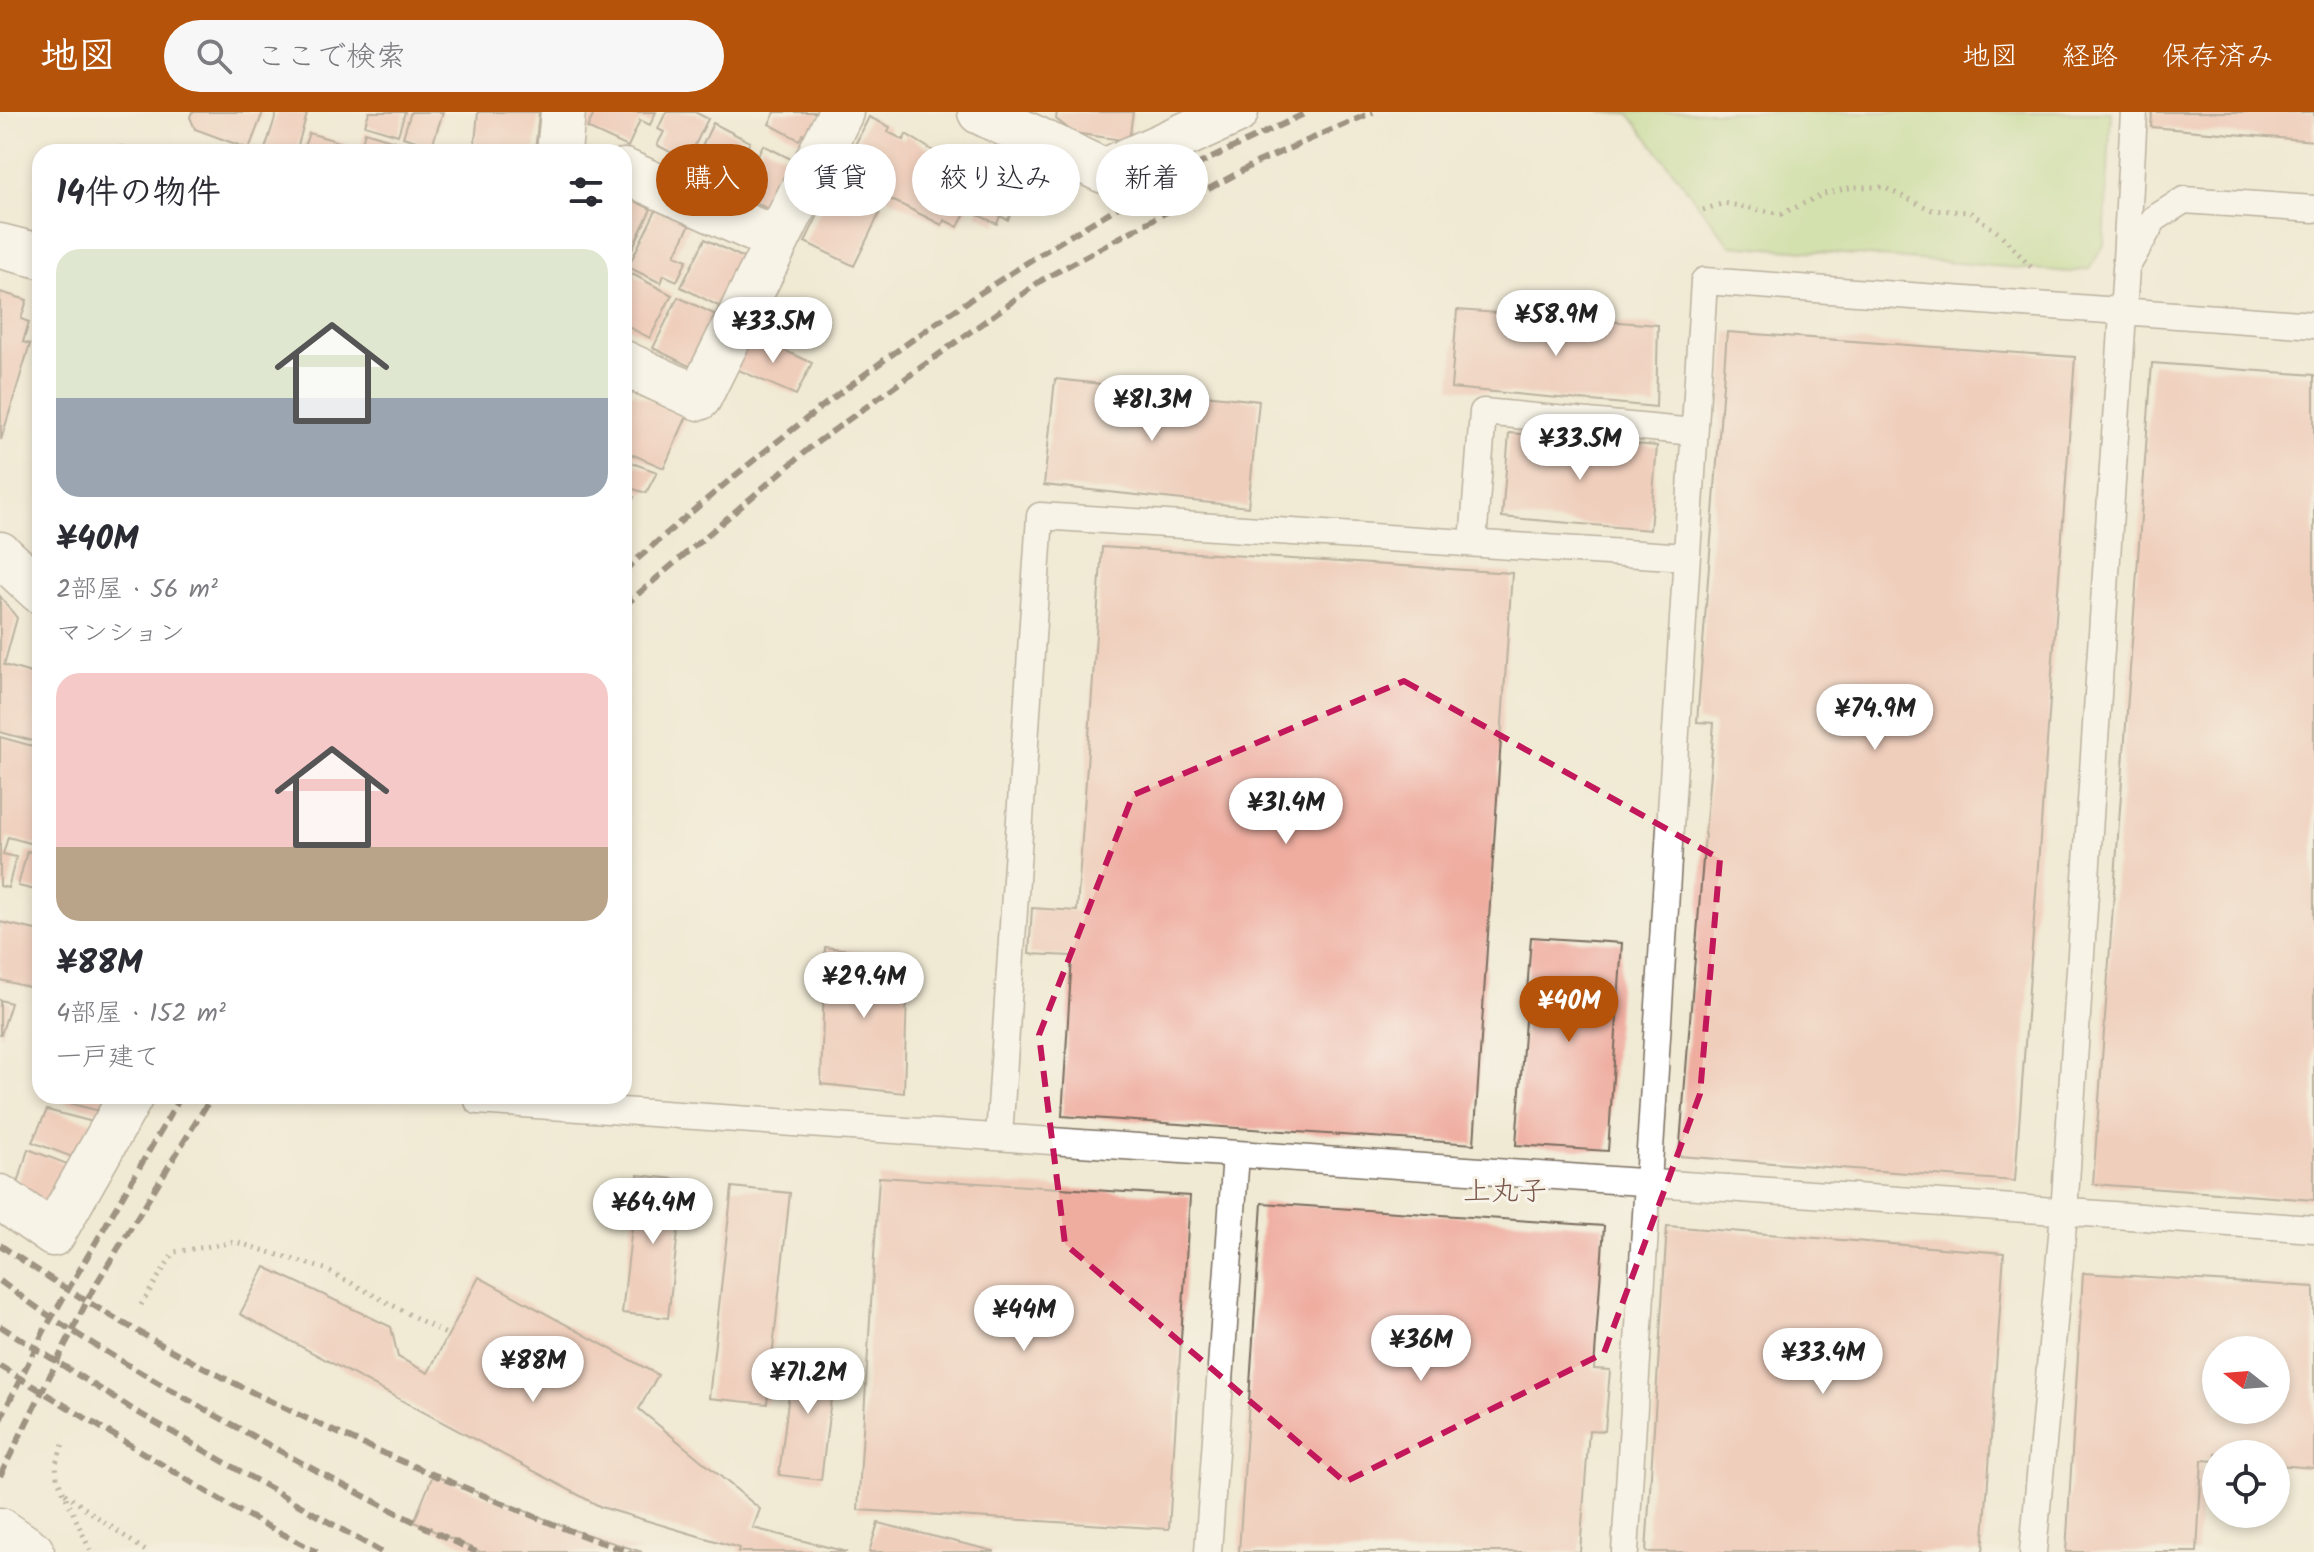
<!DOCTYPE html>
<html lang="ja">
<head>
<meta charset="utf-8">
<style>
	body { margin:0; font-family:Kalam,"Klee One",sans-serif; background:#f7f7f7; color:#2b2b33; height:100vh; display:flex; flex-direction:column; font-size:30px; white-space:nowrap }
	* { box-sizing:border-box; margin:0 }
	p { font-size:26px; color:#7c7c81 }
	.icon { flex:none; width:44px; height:44px; fill:none; stroke:currentColor; stroke-width:2; stroke-linecap:round; stroke-linejoin:round }
	.map { position:relative; flex:1; overflow:hidden }
	.side { position:absolute; left:32px; top:32px; width:600px; height:960px; display:flex; flex-direction:column; background:#fff; border-radius:24px; box-shadow:0 4px 12px #0003 }
	.side>* { flex:none }
	.top-card { position:absolute; left:656px; top:32px; width:760px; height:72px; display:flex; gap:16px }
	.needle { width:52px; rotate:287deg }
	.buttons { position:absolute; left:2202px; top:1224px; display:grid; gap:16px }
	.buttons a { display:grid; place-items:center; width:88px; height:88px; border-radius:50%; background:#fff; box-shadow:0 4px 12px #0003; font-size:40px }
	.price { position:absolute; translate:-50% -68px; padding:0 18px; border-radius:28px; background:#fff; color:#222; font-size:26px; line-height:52px; filter:drop-shadow(0 2px 4px #0008) }
	.price::after { content:''; position:absolute; left:50%; top:48px; width:24px; height:18px; margin-left:-12px; background:inherit; clip-path:polygon(0 0,100% 0,50% 100%) }
	.price.current { background:#b45309; color:#fff }
	ul { padding:0; list-style:none }
	li { display:grid; align-content:center; gap:16px; height:424px; padding:0 24px }
	li span { display:grid; place-items:center; height:248px; border-radius:24px; color:#555 }
	li>.icon { margin-inline-start:auto }
	span .icon { width:144px; height:144px; fill:#fffc; stroke-width:1 }
	li b { font-size:34px }
	h2 { display:flex; justify-content:space-between; align-items:center; height:96px; padding:0 24px; font-size:34px }
	.chip { padding:0 28px; border-radius:36px; background:#fff; box-shadow:0 4px 12px #0003; font-size:28px; line-height:72px }
	.chip.current { background:#b45309; color:#fff }
	header { display:flex; align-items:center; gap:48px; box-sizing:border-box; height:112px; padding:0 40px; background:#b45309; color:#fff }
	header strong { font-size:38px }
	nav { display:flex; gap:44px; margin-inline-start:auto; font-size:28px }
	.search { width:560px; height:72px; background:#f7f7f7; display:flex; align-items:center; gap:20px; box-sizing:border-box; padding:0 28px; border-radius:44px; color:#7c7c81; font-size:30px }
	.map>svg:first-child { display:block }
	.green { fill:#b0d781; stroke:#768050; stroke-width:2 }
	.building { fill:#efada0; fill-rule:evenodd }
	.lines { fill:none; stroke-linecap:round; stroke-linejoin:round }
	.lane-casing { stroke:#7a6d5e; stroke-width:29 }
	.street-casing { stroke:#7a6d5e; stroke-width:47 }
	.primary-casing { stroke:#7a6d5e; stroke-width:47 }
	.path { stroke:#7a6d5e; stroke-width:5; stroke-dasharray:2 6; stroke-linecap:butt }
	.lane { stroke:#fff; stroke-width:26 }
	.street { stroke:#fff; stroke-width:44 }
	.primary { stroke:#fff; stroke-width:44 }
	.rail { stroke:#3b2a1e; stroke-width:6; stroke-dasharray:12 6; stroke-linecap:butt }
	.marked { fill:none; stroke:#c2185b; stroke-width:6; stroke-dasharray:16 10; stroke-linejoin:round }
	.labels { text-anchor:middle; stroke-width:6; stroke-linejoin:round; paint-order:stroke }
	.neighbourhood-label { font-size:28px; fill:#7a584c; stroke:#f7f3e8 }
</style>
</head>
<body>
<header>
<strong>地図</strong>
<div class="search"><svg class="icon" aria-label="search" viewBox="0 0 24 24"><circle cx="10" cy="10" r="6"/><path d="M15 15l6 6"/></svg>ここで検索</div>
<nav><a>地図</a><a>経路</a><a>保存済み</a></nav>
</header>
<div class="map">
<svg width="2314" height="1440" viewBox="0 0 2314 1440">
	<rect width="100%" height="100%" fill="#f7f3e8"/>
	<filter id="ink" filterUnits="userSpaceOnUse"><feTurbulence type="fractalNoise" baseFrequency=".0125" numOctaves="2"/><feDisplacementMap in="SourceGraphic" scale="16" xChannelSelector="R" yChannelSelector="G"/><feConvolveMatrix kernelMatrix="1 2 1 2 8 2 1 2 1" color-interpolation-filters="sRGB"/></filter>
	<filter id="wash" filterUnits="userSpaceOnUse"><feTurbulence type="fractalNoise" baseFrequency=".006" numOctaves="4" result="noise"/><feDisplacementMap in="SourceGraphic" scale="32" xChannelSelector="R" yChannelSelector="G"/><feGaussianBlur stdDeviation="1.8" result="paint"/><feColorMatrix in="noise" values="0 0 0 0 0 0 0 0 0 0 0 0 0 0 0 0 0 1.4 0 .05"/><feComposite in="paint" operator="in"/></filter>
	<g filter="url(#wash)">
		<rect width="100%" height="100%" fill="#f0ead4"/>
		<!-- green -->
		<path class="green" d="M1600,0H2111L2104,133L2089,157L2070,160L1730,133L1630,3Z"/>
		<g id="blocks">
			<!-- building -->
			<path class="building" d="M192,0H263L249,37L195,17L190,5Z
				M277,0L307,2L296,40H264Z
				M369,0H405L398,23L365,13Z
				M411,0H443L432,34L403,25Z
				M478,0H539L535,40H474Z
				M595,0H656L650,13L640,8L628,35L587,16Z
				M666,0H695L708,7L687,49L657,33L664,20L658,17Z
				M775,0H821L808,25L803,22L799,28L769,12Z
				M1057,0H1133L1129,29L1074,21L1056,7Z
				M2152,0H2314V29L2151,15Z
				M869,5L890,15L888,20L904,28L906,22L958,54L961,48L986,60L958,115L944,108L942,113L834,59L846,34L853,37Z
				M713,11L750,30L725,80L689,61Z
				M365,20L427,39V40H359Z
				M309,21L353,34L352,40H302Z
				M763,33L795,49L770,98L738,82Z
				M120,34L149,38V40H119Z
				M1005,40L1034,54L1031,59L1050,68L1041,85L1013,97L1008,108L1000,104L997,112L976,102Z
				M833,71L883,94L854,154L805,130Z
				M624,84L651,97L631,139L627,138L624,144Z
				M671,97L692,108L675,143L687,148L677,169L664,163L661,171L628,155L656,98L669,104Z
				M705,127L748,148L724,197L681,175Z
				M632,162L672,183L650,226L624,213V178Z
				M0,180L27,188L21,207L29,210L23,230L30,232L1,328Z
				M678,185L716,203L691,255L653,236Z
				M1457,198L1658,213L1656,295L1451,276Z
				M1727,220L2075,245L2015,1069L1679,1044L1714,611L1697,610Z
				M749,222L812,251L796,283L734,256Z
				M2152,251L2314,263V1088L2093,1072Z
				M1055,267L1259,289L1248,395L1044,373Z
				M632,280L687,304L664,356L624,339V298Z
				M1509,321L1657,334L1650,418L1502,405Z
				M624,348L657,360L646,381L624,374Z
				M624,382L634,385L627,400L624,399Z
				M1102,435L1512,461L1474,1032L1062,1004L1072,844L1029,842L1032,796L1077,799Z
				M0,484L17,506L4,553L38,563L40,631L0,620Z
				M0,625L40,636V734L8,725L3,742L16,745L8,776L0,774Z
				M27,739L40,742V779L18,774Z
				M0,810L40,819V878L0,868Z
				M1531,825L1622,831L1608,1039L1516,1033Z
				M825,835L908,845L904,981L821,972Z
				M0,888L11,891L1,923H0Z
				M41,984H109L103,1000Z
				M47,998L93,1010L75,1046L32,1030Z
				M28,1037L70,1053L54,1102L14,1086Z
				M638,1063L684,1068L668,1206L622,1201Z
				M879,1065L1190,1084L1169,1417L858,1398Z
				M732,1075L790,1081L767,1292L709,1286Z
				M1262,1091L1604,1114L1594,1257L1610,1258L1605,1319L1589,1318L1580,1440H1239Z
				M1667,1114L2004,1141L1983,1440H1646Z
				M265,1155L391,1215L398,1245L428,1261L479,1165L658,1263L639,1297L760,1397L753,1416L847,1440H738L739,1436L601,1395L240,1202Z
				M2083,1161L2314,1175V1356L2276,1353V1342H2216V1349L2202,1348L2197,1440H2066ZM2216,1238H2276V1298H2216Z
				M794,1241L836,1246L821,1368L779,1363Z
				M433,1363L576,1419L642,1440H480L414,1410Z
				M878,1411L994,1439V1440H869Z"/>
		</g>
	</g>
	<g filter="url(#ink)">
		<use href="#blocks" fill-opacity="0" stroke="#7a6d5e" stroke-width="2"/>
		<g class="lines">
			<!-- lane casing -->
			<g class="lane-casing">
				<path id="lane" d="M2126,148L2134,0
					M1473,431L1483,300L1694,320
					M478,989L2314,1117
					M999,1025L1040,404L1687,445
					M1208,1440L1236,1042
					M1625,1440L1704,169L2314,213
					M2033,1440L2064,1101L2126,156L2154,107L2184,88L2314,97"/>
			</g>
			<!-- street casing -->
			<g class="street-casing">
				<path id="street" d="M980,0L1104,59L1236,0
					M559,40L563,0
					M624,59L777,128
					M0,134L40,144
					M624,251L699,286L841,0
					M0,442L40,479
					M0,1085L53,1122L131,984"/>
			</g>
			<!-- primary casing -->
			<g class="primary-casing">
				<path id="primary" d="M0,1418L32,1440"/>
			</g>
			<!-- path -->
			<path class="path" d="M1703,98L1724,91L1781,102L1824,82L1853,75H1883L1932,98L1970,100L2000,122L2031,155
				M141,1193L174,1140L236,1130L325,1157L448,1223
				M63,1333L56,1351L57,1366L91,1440
				M65,1382L147,1440"/>
			<!-- lane -->
			<use href="#lane" class="lane"/>
			<!-- street -->
			<use href="#street" class="street"/>
			<!-- primary -->
			<use href="#primary" class="primary"/>
			<!-- rail -->
			<path class="rail" d="M624,459C777,322 950,191 1129,89C1187,56 1248,29 1308,0
				M624,494L812,334L1042,168L1258,50L1373,0
				M0,1133C145,1233 304,1310 466,1376C521,1399 574,1422 630,1440
				M0,1169C65,1218 136,1258 206,1298C295,1348 384,1396 476,1440
				M0,1214L132,1297L381,1440
				M0,1254L237,1398L317,1440
				M0,1308L44,1219L181,984
				M0,1364L93,1177L212,984"/>
		</g>
	</g>
	<!-- marked area -->
	<path d="M0 0H2314V1440H0ZM1404,569L1720,747L1700,982L1604,1241L1345,1370L1065,1132L1039,923L1133,683Z" fill="#f0ead4" fill-opacity=".55" fill-rule="evenodd"/>
	<path class="marked" d="M1404,569L1720,747L1700,982L1604,1241L1345,1370L1065,1132L1039,923L1133,683Z"/>
	<g class="labels">
		<!-- neighbourhood labels -->
		<g class="neighbourhood-label">
			<text x="1505" y="1088">上丸子</text>
		</g>
	</g>
</svg>
<div class="buttons">
<a><svg class="needle" viewBox="-14 -14 28 28"><path d="M0-13l5 13h-10z" fill="#e53935"/><path d="M0 13l5-13h-10z" fill="#7c7c81"/></svg></a>
<a><svg class="icon" aria-label="locate" viewBox="0 0 24 24"><circle cx="12" cy="12" r="6"/><path d="M12 2v4M12 18v4M2 12h4M18 12h4"/></svg></a>
</div>
<b class="price" style="left:1556px;top:246px">¥58.9M</b>
<b class="price" style="left:773px;top:253px">¥33.5M</b>
<b class="price" style="left:1152px;top:331px">¥81.3M</b>
<b class="price" style="left:1580px;top:370px">¥33.5M</b>
<b class="price" style="left:1875px;top:640px">¥74.9M</b>
<b class="price" style="left:1286px;top:734px">¥31.4M</b>
<b class="price" style="left:864px;top:908px">¥29.4M</b>
<b class="price current" style="left:1569px;top:932px">¥40M</b>
<b class="price" style="left:653px;top:1134px">¥64.4M</b>
<b class="price" style="left:1024px;top:1241px">¥44M</b>
<b class="price" style="left:1421px;top:1271px">¥36M</b>
<b class="price" style="left:1823px;top:1284px">¥33.4M</b>
<b class="price" style="left:533px;top:1292px">¥88M</b>
<b class="price" style="left:808px;top:1304px">¥71.2M</b>
<div class="top-card">
<a class="chip current">購入</a>
<a class="chip">賃貸</a>
<a class="chip">絞り込み</a>
<a class="chip">新着</a>
</div>
<section class="side">
<h2>14件の物件<svg class="icon" aria-label="filters" viewBox="0 0 24 24"><path d="M4 7h16M4 17h16"/><circle cx="9" cy="7" r="2"/><circle cx="15" cy="17" r="2"/></svg></h2>
<ul>
<li><span style="background:linear-gradient(#dfe7d0 60%,#9aa5b1 0)"><svg class="icon" aria-label="home" viewBox="0 0 24 24"><path d="M3 11l9-7 9 7M6 9v11h12V9"/></svg></span><div><b>¥40M</b><p>2部屋 · 56 m²</p><p>マンション</p></div></li>
<li><span style="background:linear-gradient(#f6c9c9 70%,#b9a48a 0)"><svg class="icon" aria-label="home" viewBox="0 0 24 24"><path d="M3 11l9-7 9 7M6 9v11h12V9"/></svg></span><div><b>¥88M</b><p>4部屋 · 152 m²</p><p>一戸建て</p></div></li>
</ul>
</section>
</div>
</body>
</html>
